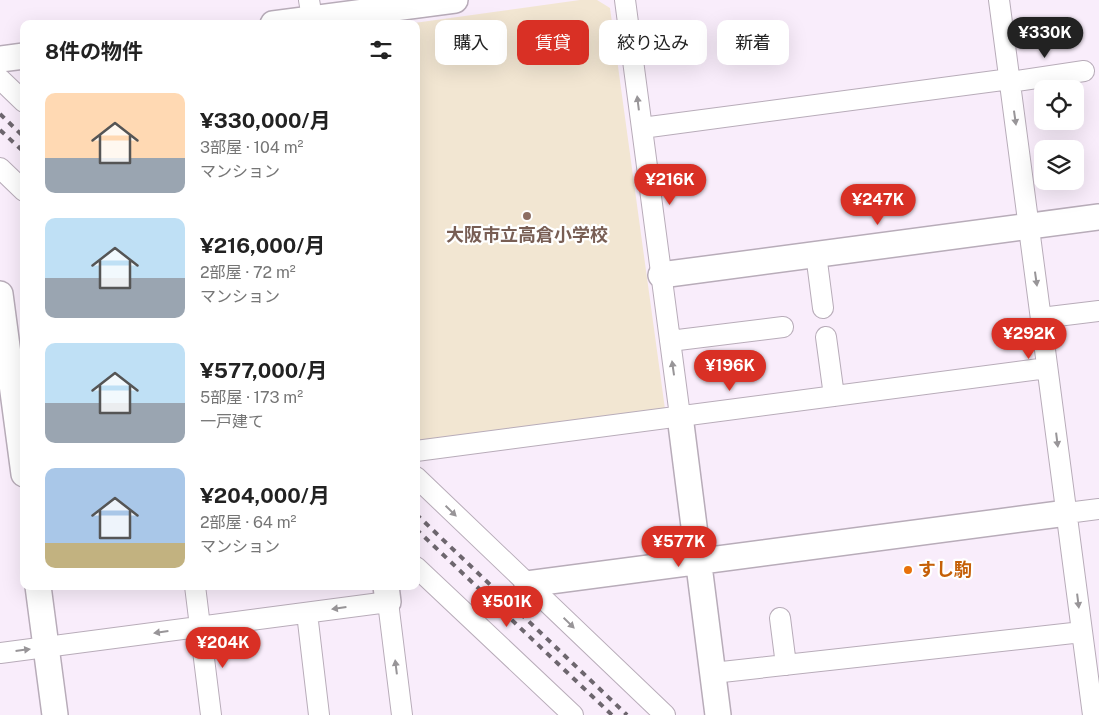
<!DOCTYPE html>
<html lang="ja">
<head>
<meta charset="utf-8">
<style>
	body { margin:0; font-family:"Public Sans","Noto Sans JP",sans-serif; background:#f6f6f6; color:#222; height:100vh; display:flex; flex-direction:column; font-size:19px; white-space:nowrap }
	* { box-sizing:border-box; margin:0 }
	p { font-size:16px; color:#767676 }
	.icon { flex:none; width:28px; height:28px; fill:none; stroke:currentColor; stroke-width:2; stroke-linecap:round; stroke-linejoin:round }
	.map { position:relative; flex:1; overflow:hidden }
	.panel { position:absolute; left:20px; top:20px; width:400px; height:570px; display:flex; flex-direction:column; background:#fff; border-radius:10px; box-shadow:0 5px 20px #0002 }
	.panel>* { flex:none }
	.hud { position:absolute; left:435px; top:20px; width:475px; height:45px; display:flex; gap:10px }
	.tools { position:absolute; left:1034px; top:80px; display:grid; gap:10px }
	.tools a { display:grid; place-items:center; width:50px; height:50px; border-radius:10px; background:#fff; box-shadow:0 5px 20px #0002; font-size:25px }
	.price { position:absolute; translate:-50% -42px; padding:0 11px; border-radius:18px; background:#d93025; color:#fff; font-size:16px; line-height:32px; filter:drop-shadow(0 1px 2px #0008) }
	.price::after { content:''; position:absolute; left:50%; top:30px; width:15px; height:11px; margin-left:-8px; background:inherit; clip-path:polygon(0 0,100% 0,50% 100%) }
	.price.on { background:#222; color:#fff }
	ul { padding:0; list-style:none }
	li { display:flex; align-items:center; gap:15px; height:125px; padding:0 25px }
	li span { display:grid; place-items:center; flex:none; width:140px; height:100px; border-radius:10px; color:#555 }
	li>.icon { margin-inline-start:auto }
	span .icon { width:60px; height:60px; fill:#fffc; stroke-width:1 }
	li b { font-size:21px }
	h2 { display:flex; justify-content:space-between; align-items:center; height:60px; padding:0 25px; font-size:21px }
	.pill { padding:0 18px; border-radius:10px; background:#fff; box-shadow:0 5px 20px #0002; font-size:18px; line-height:45px }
	.pill.on { background:#d93025; color:#fff }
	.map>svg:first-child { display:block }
	.education { fill:#f2e6d2 }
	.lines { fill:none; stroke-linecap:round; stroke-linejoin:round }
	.minor-casing { stroke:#b8acb9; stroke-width:22 }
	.tertiary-casing { stroke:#b8acb9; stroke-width:28 }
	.minor { stroke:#fff; stroke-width:20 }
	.tertiary { stroke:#fff; stroke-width:25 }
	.rail { stroke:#6d666e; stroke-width:4; stroke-dasharray:6 6; stroke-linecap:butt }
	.oneway { fill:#989598 }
	.education-dot { fill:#8d6e63; stroke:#fff; stroke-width:2 }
	.food-dot { fill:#e8710a; stroke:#fff; stroke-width:2 }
	.labels { text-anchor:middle; stroke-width:4.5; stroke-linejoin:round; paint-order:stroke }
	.education-label { font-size:18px; font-weight:bold; fill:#785e54; stroke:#fff }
	.food-label { font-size:18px; font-weight:bold; fill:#c56008; stroke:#fff; text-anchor:start }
</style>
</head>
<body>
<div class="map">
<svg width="1099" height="715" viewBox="0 0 1099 715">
	<rect width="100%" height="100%" fill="#f9edfb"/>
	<!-- education -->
	<path class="education" d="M580,0H597L610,8L665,409L416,442V24H407Z"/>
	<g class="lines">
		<!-- minor casing -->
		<g class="minor-casing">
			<path id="minor" d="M309,0L312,18
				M625,0L680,416
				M999,0L1093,715
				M0,79L24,102
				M1010,82L1084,71
				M642,128L1010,79
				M0,168L24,191
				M816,254L823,308
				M1041,318L1099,311
				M826,337L834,396
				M670,341L783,327
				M416,451L1047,368
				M416,477L665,715
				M1067,513L1099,509
				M416,567L573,715
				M195,586L211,715
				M307,613L319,715
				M780,618L786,665
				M0,653L388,602L402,715
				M713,673L1082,632"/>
		</g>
		<!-- tertiary casing -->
		<g class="tertiary-casing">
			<path id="tertiary" d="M273,24L455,0
				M0,59L24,56
				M661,275L1099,217
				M0,294L24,474
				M680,416L718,715
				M527,584L1067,513
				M38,586L55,715
				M386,586L388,602"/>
		</g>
		<!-- minor -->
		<use href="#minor" class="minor"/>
		<!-- tertiary -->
		<use href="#tertiary" class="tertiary"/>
		<!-- rail -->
		<path class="rail" d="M0,114L24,137
			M0,130L24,152
			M416,514L627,715
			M416,529L612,715"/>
	</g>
	<!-- one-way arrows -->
	<defs><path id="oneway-solid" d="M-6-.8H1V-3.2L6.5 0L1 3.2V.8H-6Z" transform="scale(1.25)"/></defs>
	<g class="oneway">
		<use href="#oneway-solid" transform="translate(638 103) rotate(-97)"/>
		<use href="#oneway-solid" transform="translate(1015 118) rotate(82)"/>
		<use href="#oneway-solid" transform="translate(1036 279) rotate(82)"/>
		<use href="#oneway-solid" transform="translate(673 368) rotate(-98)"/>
		<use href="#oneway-solid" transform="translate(1057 440) rotate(83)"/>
		<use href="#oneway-solid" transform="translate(451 511) rotate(44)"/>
		<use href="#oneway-solid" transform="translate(1078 601) rotate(83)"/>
		<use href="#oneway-solid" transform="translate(339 608) rotate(172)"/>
		<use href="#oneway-solid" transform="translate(569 623) rotate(44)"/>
		<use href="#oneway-solid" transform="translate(161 632) rotate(172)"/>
		<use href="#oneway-solid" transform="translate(23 650) rotate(-7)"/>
		<use href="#oneway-solid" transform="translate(396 667) rotate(-97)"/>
	</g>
	<!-- markers -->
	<circle class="education-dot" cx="527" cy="216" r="5"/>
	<circle class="food-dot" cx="908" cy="570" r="5"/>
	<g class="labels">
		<!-- education labels -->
		<g class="education-label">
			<text x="527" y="241">大阪市立高倉小学校</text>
		</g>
		<!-- food labels -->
		<g class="food-label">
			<text x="918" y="576">すし駒</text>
		</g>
	</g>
</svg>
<div class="tools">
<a><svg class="icon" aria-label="locate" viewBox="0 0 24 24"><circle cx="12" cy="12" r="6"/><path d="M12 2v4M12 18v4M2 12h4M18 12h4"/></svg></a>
<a><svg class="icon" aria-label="layers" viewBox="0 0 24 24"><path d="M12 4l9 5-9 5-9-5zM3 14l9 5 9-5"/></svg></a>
</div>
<b class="price on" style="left:1045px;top:59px">¥330K</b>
<b class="price" style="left:670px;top:206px">¥216K</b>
<b class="price" style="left:878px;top:226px">¥247K</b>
<b class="price" style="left:1029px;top:360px">¥292K</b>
<b class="price" style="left:730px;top:392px">¥196K</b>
<b class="price" style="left:679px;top:568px">¥577K</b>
<b class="price" style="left:507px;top:628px">¥501K</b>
<b class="price" style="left:223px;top:669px">¥204K</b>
<div class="hud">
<a class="pill">購入</a>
<a class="pill on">賃貸</a>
<a class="pill">絞り込み</a>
<a class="pill">新着</a>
</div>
<section class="panel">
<h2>8件の物件<svg class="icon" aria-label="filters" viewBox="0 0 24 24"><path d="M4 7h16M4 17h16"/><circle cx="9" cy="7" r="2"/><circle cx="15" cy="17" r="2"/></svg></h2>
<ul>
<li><span style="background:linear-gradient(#ffd9b3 65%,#9aa5b1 0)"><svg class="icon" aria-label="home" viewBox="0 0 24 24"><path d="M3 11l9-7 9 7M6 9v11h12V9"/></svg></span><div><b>¥330,000/月</b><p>3部屋 · 104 m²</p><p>マンション</p></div></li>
<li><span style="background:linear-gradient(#bfe0f5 60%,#9aa5b1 0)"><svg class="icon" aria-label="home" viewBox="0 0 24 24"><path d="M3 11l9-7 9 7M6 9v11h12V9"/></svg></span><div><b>¥216,000/月</b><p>2部屋 · 72 m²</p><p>マンション</p></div></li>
<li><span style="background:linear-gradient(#bfe0f5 60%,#9aa5b1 0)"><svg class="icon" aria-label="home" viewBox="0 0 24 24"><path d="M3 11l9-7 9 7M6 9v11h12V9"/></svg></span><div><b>¥577,000/月</b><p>5部屋 · 173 m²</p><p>一戸建て</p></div></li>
<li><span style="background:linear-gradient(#a9c7e8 75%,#c2b280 0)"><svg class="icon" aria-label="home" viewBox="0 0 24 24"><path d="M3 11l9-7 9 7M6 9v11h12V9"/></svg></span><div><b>¥204,000/月</b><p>2部屋 · 64 m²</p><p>マンション</p></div></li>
</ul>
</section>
</div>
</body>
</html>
